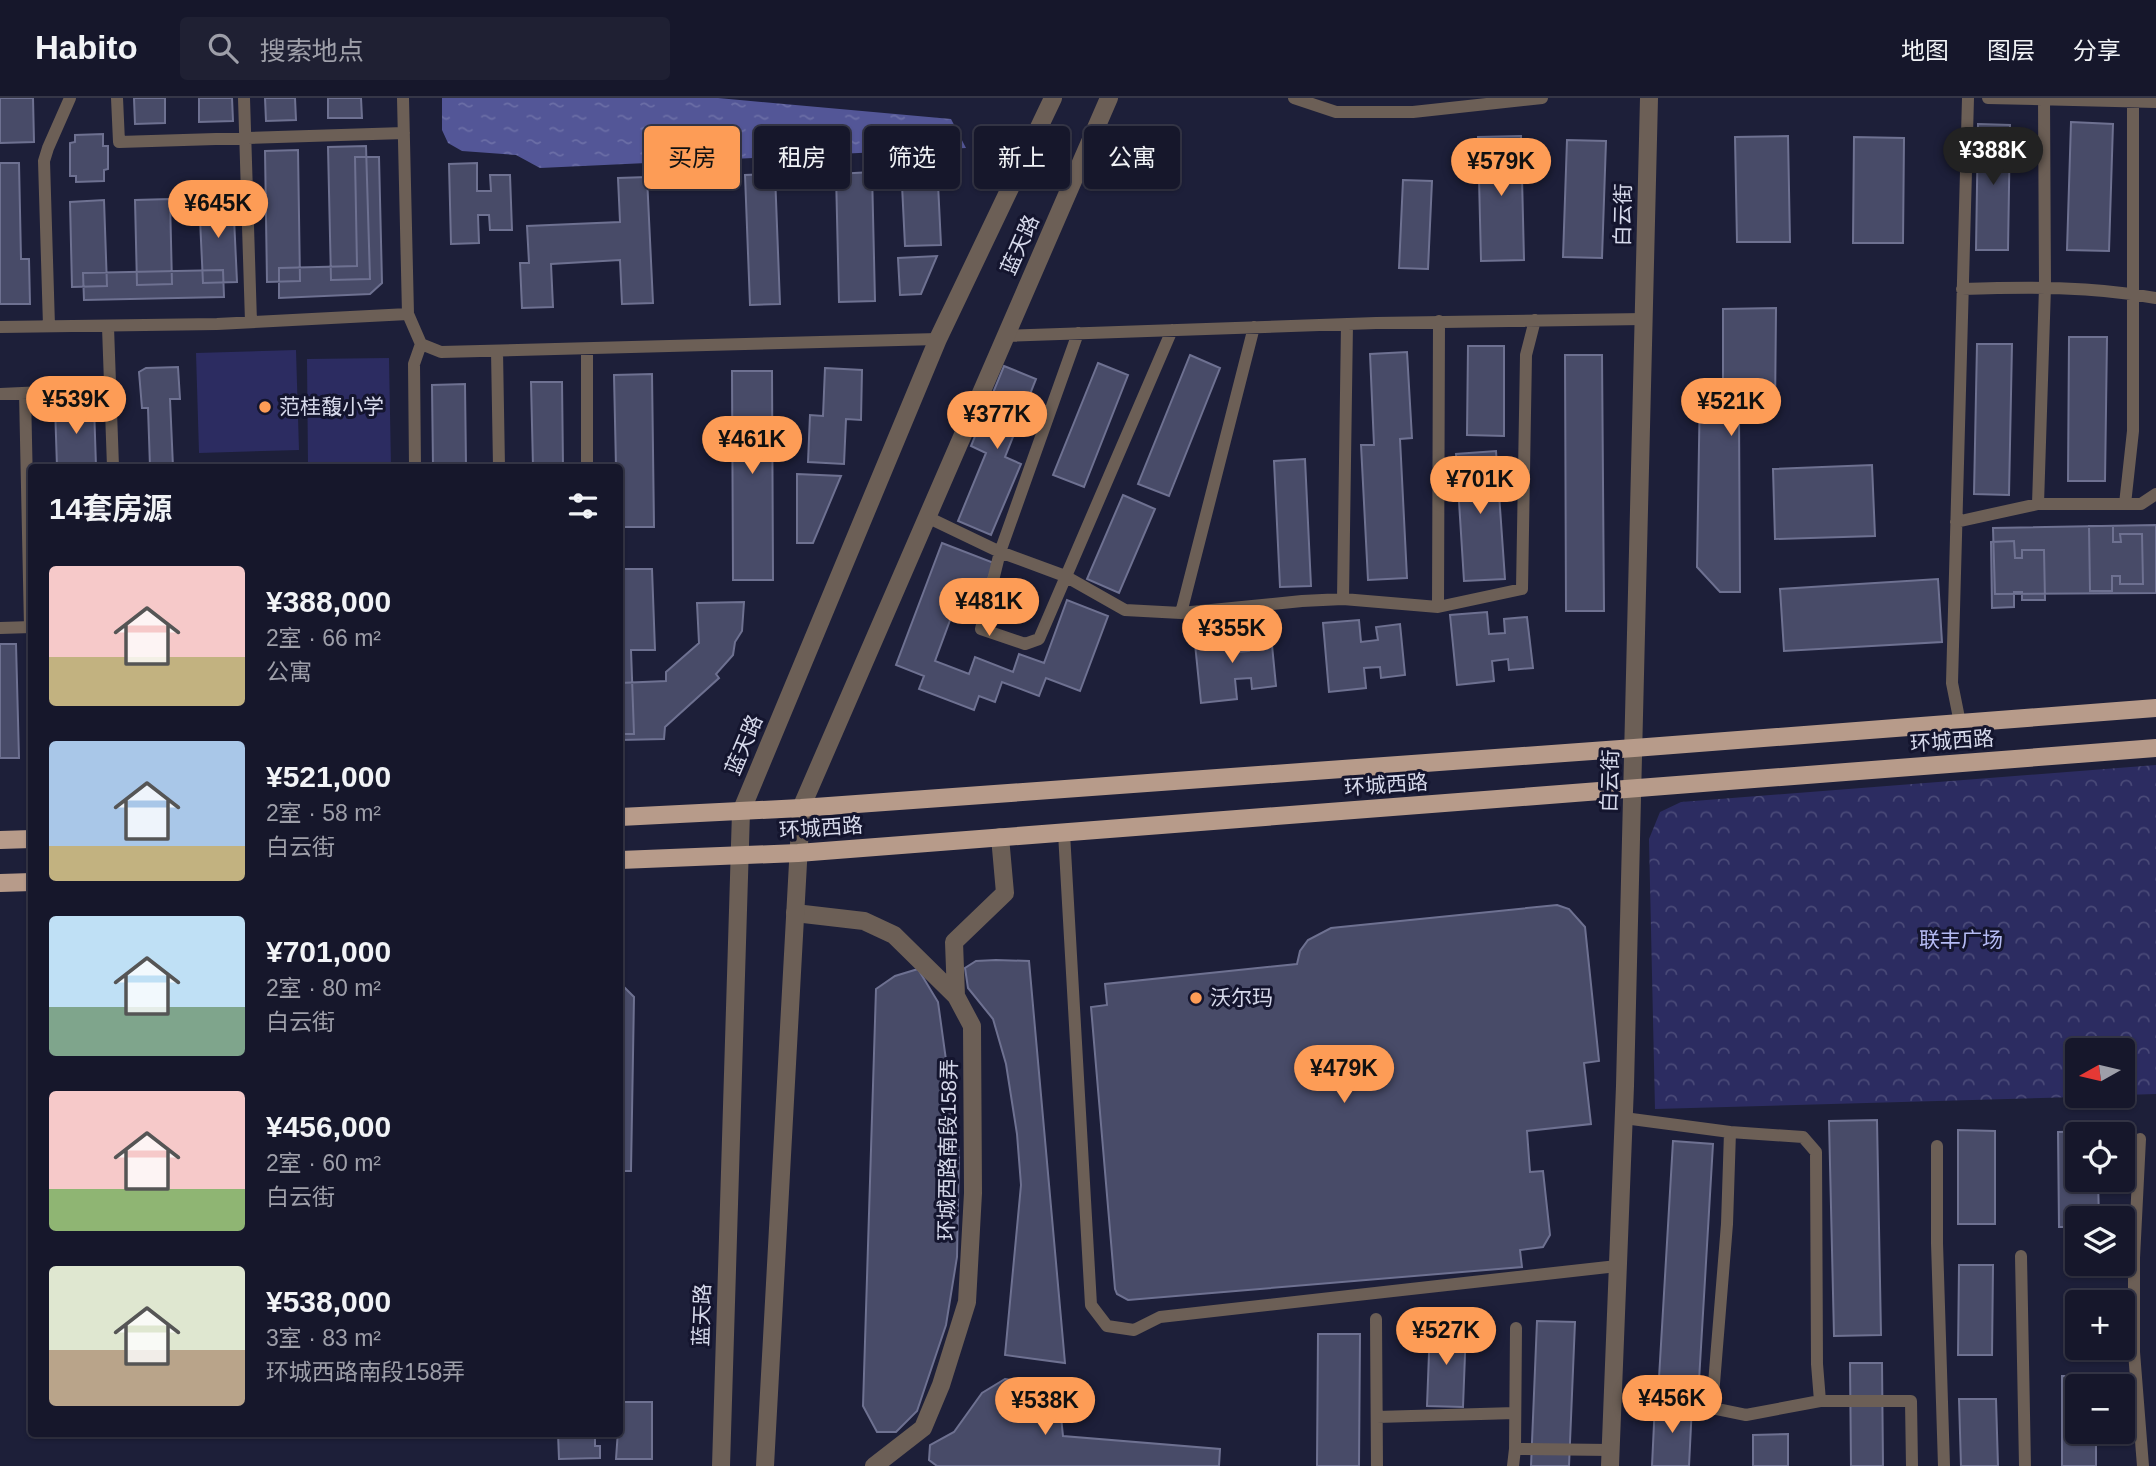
<!DOCTYPE html>
<html lang="zh">
<head>
<meta charset="utf-8">
<style>
	body { margin:0; font-family:Helvetica,"Noto Sans SC",sans-serif; background:#1f2033; color:#f1f3f6; height:100vh; display:flex; flex-direction:column; font-size:26px; white-space:nowrap }
	* { box-sizing:border-box; margin:0 }
	p { font-size:23px; color:#9e9fa9 }
	.icon { flex:none; width:38px; height:38px; fill:none; stroke:currentColor; stroke-width:2; stroke-linecap:round; stroke-linejoin:round }
	.map { position:relative; flex:1; overflow:hidden }
	.drawer { position:absolute; left:28px; top:366px; width:595px; height:973px; display:flex; flex-direction:column; background:#16172b; border-radius:7px; box-shadow:0 2px 5px #0004,0 0 0 2px #353647 }
	.drawer>* { flex:none }
	.top-card { position:absolute; left:644px; top:28px; width:665px; height:63px; display:flex; gap:14px }
	.needle { width:46px; rotate:262deg }
	.fabs { position:absolute; left:2065px; top:940px; display:grid; gap:14px }
	.fabs a { display:grid; place-items:center; width:70px; height:70px; border-radius:7px; background:#16172b; box-shadow:0 2px 5px #0004,0 0 0 2px #353647; font-size:35px }
	.price { position:absolute; translate:-50% -60px; padding:0 16px; border-radius:24px; background:#fd9c56; color:#111; font-size:23px; line-height:46px; filter:drop-shadow(0 2px 4px #0008) }
	.price::after { content:''; position:absolute; left:50%; top:42px; width:21px; height:16px; margin-left:-10px; background:inherit; clip-path:polygon(0 0,100% 0,50% 100%) }
	.price.selected { background:#222; color:#fff }
	ul { padding:0; list-style:none }
	li { display:flex; align-items:center; gap:21px; height:175px; padding:0 21px }
	li span { display:grid; place-items:center; flex:none; width:196px; height:140px; border-radius:7px; color:#555 }
	li>.icon { margin-inline-start:auto }
	span .icon { width:84px; height:84px; fill:#fffc; stroke-width:1 }
	li b { font-size:30px }
	h2 { display:flex; justify-content:space-between; align-items:center; height:84px; padding:0 21px; font-size:30px }
	.chip { padding:0 24px; border-radius:7px; background:#16172b; box-shadow:0 2px 5px #0004,0 0 0 2px #353647; font-size:24px; line-height:63px }
	.chip.selected { background:#fd9c56; color:#111 }
	header { display:flex; align-items:center; gap:42px; box-sizing:border-box; height:98px; padding:0 35px; background:#16172b; border-bottom:2px solid #353647 }
	header strong { font-size:33px }
	nav { display:flex; gap:38px; margin-inline-start:auto; font-size:24px }
	.search { width:490px; height:63px; background:#1f2033; display:flex; align-items:center; gap:18px; box-sizing:border-box; padding:0 24px; border-radius:7px; color:#9e9fa9; font-size:26px }
	.map>svg:first-child { display:block }
	.park { fill:url(#park-crowns) }
	.pitch { fill:#2c2c61 }
	.water { fill:url(#water-ripples) }
	.building { fill:#484b68; stroke:#6e7191; stroke-width:2 }
	.lines { fill:none; stroke-linecap:round; stroke-linejoin:round }
	.service { stroke:#6c5f56; stroke-width:12 }
	.minor { stroke:#6c5f56; stroke-width:18 }
	.tertiary { stroke:#6c5f56; stroke-width:18 }
	.primary { stroke:#b79b8a; stroke-width:18 }
	.poi-dot { fill:#fd9c56; stroke:#14152e; stroke-width:2.5 }
	.labels { text-anchor:middle; stroke-width:6; stroke-linejoin:round; paint-order:stroke }
	.street-label { font-size:21px; fill:#d6d9eb; stroke:#14152e }
	.poi-label { font-size:21px; fill:#d6d9eb; stroke:#14152e; text-anchor:start }
	.park-label { font-size:21px; fill:#b5bbf4; stroke:#14152e }
</style>
</head>
<body>
<header>
<strong>Habito</strong>
<div class="search"><svg class="icon" aria-label="search" viewBox="0 0 24 24"><circle cx="10" cy="10" r="6"/><path d="M15 15l6 6"/></svg>搜索地点</div>
<nav><a>地图</a><a>图层</a><a>分享</a></nav>
</header>
<div class="map">
<svg width="2156" height="1368" viewBox="0 0 2156 1368">
	<defs>
		<pattern id="park-crowns" width="20" height="18" patternUnits="userSpaceOnUse" patternTransform="scale(1.75)"><rect width="20" height="18" fill="#2c2c61"/><path d="M2 6a3 3 0 1 1 6 0M12 15a3 3 0 1 1 6 0" fill="none" stroke="#4a4a78"/></pattern>
		<pattern id="water-ripples" width="26" height="14" patternUnits="userSpaceOnUse" patternTransform="scale(1.75)"><rect width="26" height="14" fill="#535697"/><path d="M2 4q2-2 4 0t4 0M15 11q2-2 4 0t4 0" fill="none" stroke="#6b6ea6"/></pattern>
	</defs>
	<rect width="100%" height="100%" fill="#1d1f39"/>
	<!-- park -->
	<path class="park" d="M2156,667V996L2123,997V952H2077V998H2111L1655,1011L1649,741L1660,714L1681,704Z"/>
	<!-- pitch -->
	<path class="pitch" d="M296,252L299,352L199,355L196,255Z
		M389,260L391,369H308L307,261Z"/>
	<!-- water -->
	<path class="water" d="M442,0H718L951,21L966,50L540,70L516,57L462,53L448,45L442,32Z"/>
	<!-- building -->
	<path class="building" d="M0,0H33L34,44L0,45Z
		M134,0H165V25L135,26Z
		M199,0H232L233,23L199,24Z
		M265,0H295L296,22L266,23Z
		M328,0H361L362,20H328Z
		M2071,24L2113,26L2109,153L2067,152Z
		M1978,26L2010,27L2008,152H1976Z
		M103,36V48H108V71L104,72V83L76,84V78H70V45L75,44V37Z
		M1521,38L1524,162L1481,163L1478,39Z
		M1788,38L1790,144H1737L1735,39Z
		M1854,39L1904,40L1903,145H1853Z
		M1567,42L1606,43L1602,160L1563,159Z
		M366,48L370,181L331,182L328,49Z
		M298,52L300,183L267,184L265,53Z
		M355,59H379L382,185L370,196L279,200V170L357,168Z
		M0,65H19L21,161H29L30,206H0Z
		M477,65V93H491L490,77H510L512,132H490L489,117H478L479,145L451,146L449,66Z
		M937,65L941,147L905,148L901,67Z
		M872,74L875,203L839,204L836,76Z
		M775,76L780,206L750,207L745,77Z
		M647,79L653,205L622,206L620,162L551,166L553,209L522,210L520,165H529L527,128L620,124L618,80Z
		M1403,82L1432,83L1428,171L1399,170Z
		M233,98L237,184L203,185L199,100Z
		M170,101L172,186L137,187L135,102Z
		M104,102L107,188L72,189L70,104Z
		M937,158L921,196L900,197L898,160Z
		M223,172L224,199L84,202L83,175Z
		M1776,210L1775,314L1739,315L1740,494H1720L1697,469L1700,287H1723V211Z
		M2069,239H2107L2105,383H2068Z
		M1977,246H2012L2009,397L1974,396Z
		M1468,248H1504V338L1467,337Z
		M1407,254L1412,340L1400,341L1407,480L1368,482L1361,347H1374L1370,256Z
		M1190,257L1220,270L1169,398L1138,386Z
		M1565,257H1602L1604,513H1566Z
		M1098,265L1128,277L1084,389L1053,377Z
		M1004,268L1036,281L1005,359L1021,366L991,437L958,423L986,355L971,348Z
		M178,269L180,301H170L173,369H150L148,310H142L139,274L146,270Z
		M825,270L862,272L861,322L846,321L844,366L808,364L810,317L823,318Z
		M732,273H772L773,482H733Z
		M652,276L654,429H620V369H616L614,277Z
		M531,284H562L563,369H533Z
		M465,286L466,369H433L432,287Z
		M94,307L96,369H57L55,308Z
		M1496,353L1505,481L1464,483L1456,356Z
		M1305,361L1311,488L1280,489L1274,363Z
		M1872,367L1875,438L1775,441L1773,371Z
		M797,376L841,378L813,445H797Z
		M1123,397L1155,411L1119,495L1087,481Z
		M2156,427V495L1995,496L1993,430Z
		M2089,428H2113V444H2121L2120,436H2142L2143,486H2120V478H2112V493H2090Z
		M2014,443L2015,460H2022V452H2044L2045,502H2022V494H2014V509L1992,510L1991,444Z
		M942,445L994,465L972,524L952,517L935,563L969,576L975,559L1013,574L1019,556L1044,565L1067,502L1108,518L1080,593L1046,580L1039,598L1002,584L995,604L979,598L974,612L919,591L924,578L896,567Z
		M620,471H652L655,552H631L634,636H620Z
		M1938,481L1942,544L1784,553L1780,491Z
		M744,504L742,533L735,544L733,557L716,576L719,580L665,629L664,641L620,642V585L666,583V574L699,545L697,505Z
		M1487,514L1489,536L1505,535L1504,521L1527,519L1533,570L1509,572L1508,561L1492,563L1494,583L1457,587L1450,517Z
		M1359,522L1361,544L1378,542L1376,529L1400,526L1405,577L1381,580L1380,569L1364,570L1366,590L1329,594L1323,525Z
		M1230,532L1232,555L1249,553L1247,539L1271,537L1276,588L1252,591L1251,580L1235,581L1237,601L1201,605L1194,536Z
		M0,546H16L19,660H0Z
		M1557,807L1569,811L1585,829L1599,963L1584,965L1591,1026L1527,1033L1530,1074L1543,1073L1550,1137L1543,1149L1520,1152L1522,1169L1128,1202L1117,1196L1115,1191L1091,909L1107,907L1105,886L1297,866L1300,853L1308,842L1331,830Z
		M996,862L1029,863L1065,1265L1005,1257L1021,1087L1017,1036L1006,966L993,921L968,890L965,870L976,863Z
		M918,871L938,904L959,1056L957,1159L946,1227L917,1313L896,1334H877L863,1308L876,891L895,878Z
		M620,885L634,899L631,1073H620Z
		M1877,1022L1881,1237L1834,1238L1829,1023Z
		M1958,1032L1995,1033V1126H1958Z
		M2098,1033V1036H2077V1082H2098L2099,1120H2077V1129H2059L2058,1034Z
		M1673,1043L1713,1046L1699,1283L1659,1280Z
		M1959,1167H1993L1992,1257H1958Z
		M1537,1223L1575,1224L1569,1368H1531Z
		M1430,1229L1466,1230L1463,1309L1427,1308Z
		M1318,1236H1360L1359,1368H1317Z
		M1850,1265H1882L1883,1368H1851Z
		M2062,1278H2096V1288H2077V1334H2096V1368H2062Z
		M1005,1281L1058,1289L1063,1338L1220,1351L1219,1368H937L929,1362L930,1347L954,1334L982,1295Z
		M1959,1301H1996L1998,1368H1961Z
		M620,1304H652V1361H616Z
		M1655,1305L1692,1307L1689,1368H1652Z
		M558,1335H595V1348H600V1360L559,1361Z
		M1788,1336V1368H1753V1337Z"/>
	<g class="lines">
		<!-- service -->
		<path class="service" d="M117,0L119,44L404,35
			M244,0L251,224
			M403,0L408,216L421,246L441,254L938,241
			M1294,0L1336,14H1413L1542,0
			M1988,0L2156,4
			M1962,191C2027,189 2092,188 2156,200
			M49,228L44,63L48,50L70,0
			M0,229L217,226L408,216
			M108,229L113,369
			M1078,235L1000,454L981,531L1025,546L1039,541L1172,232
			M1005,238L1376,225L1644,221
			M587,251V369
			M497,253L499,369
			M25,295L30,529
			M0,296L110,291
			M415,369L414,266L421,246
			M2038,406L2045,189L2044,0
			M2125,406L2133,333V0
			M927,419L1000,454L1065,478L1125,512L1181,515L1254,229
			M1956,424L2038,406H2141L2156,396
			M1343,501L1347,226
			M1438,509L1439,223
			M1181,515L1302,503L1343,501L1438,509L1522,491L1526,257L1535,222
			M0,530L32,529
			M1960,625L1952,585L1968,0
			M1064,735L1091,1207L1107,1228L1134,1232L1160,1219L1617,1168
			M1624,1020L1730,1034L1727,1126L1712,1310L1746,1317L1820,1303H1911L1912,1368
			M1730,1034L1803,1039L1816,1054L1817,1266L1820,1303
			M2140,1041L2134,1160V1254L2143,1368
			M1937,1048V1145L1944,1368
			M2021,1158L2025,1368
			M1376,1221L1377,1368
			M1516,1230L1515,1351L1611,1352
			M1377,1319L1515,1315
			M1513,1368L1515,1351"/>
		<!-- minor -->
		<path class="minor" d="M795,815L864,823L894,837L956,898L972,928L973,1095L967,1204L941,1287L923,1330L874,1368
			M956,898L954,844L1005,795L1000,739
			M1610,1368L1625,988L1649,0"/>
		<!-- tertiary -->
		<path class="tertiary" d="M721,1368L741,714L938,241L1053,0
			M765,1368L801,710L1109,0"/>
		<!-- primary -->
		<path class="primary" d="M620,719L801,710L1634,650L2156,610
			M0,742L32,741
			M620,762L798,755L2156,650
			M0,785L32,784"/>
	</g>
	<!-- markers -->
	<g class="poi-dot">
		<circle cx="265" cy="309" r="7"/>
		<circle cx="1196" cy="900" r="7"/>
	</g>
	<g class="labels">
		<!-- street labels -->
		<g class="street-label">
			<text transform="translate(1623 117) rotate(-89)" y="7">白云街</text>
			<text transform="translate(1020 147) rotate(-66)" y="7">蓝天路</text>
			<text transform="translate(1952 643) rotate(-4)" y="7">环城西路</text>
			<text transform="translate(744 647) rotate(-67)" y="7">蓝天路</text>
			<text transform="translate(1610 683) rotate(-88)" y="7">白云街</text>
			<text transform="translate(1386 687) rotate(-4)" y="7">环城西路</text>
			<text transform="translate(821 730) rotate(-4)" y="7">环城西路</text>
			<text transform="translate(948 1052) rotate(-89)" y="7">环城西路南段158弄</text>
			<text transform="translate(702 1217) rotate(-88)" y="7">蓝天路</text>
		</g>
		<!-- poi labels -->
		<g class="poi-label">
			<text x="279" y="316">范桂馥小学</text>
			<text x="1210" y="907">沃尔玛</text>
		</g>
		<!-- park labels -->
		<g class="park-label">
			<text x="1961" y="849">联丰广场</text>
		</g>
	</g>
</svg>
<div class="fabs">
<a><svg class="needle" viewBox="-14 -14 28 28"><path d="M0-13l5 13h-10z" fill="#e53935"/><path d="M0 13l5-13h-10z" fill="#9e9fa9"/></svg></a>
<a><svg class="icon" aria-label="locate" viewBox="0 0 24 24"><circle cx="12" cy="12" r="6"/><path d="M12 2v4M12 18v4M2 12h4M18 12h4"/></svg></a>
<a><svg class="icon" aria-label="layers" viewBox="0 0 24 24"><path d="M12 4l9 5-9 5-9-5zM3 14l9 5 9-5"/></svg></a>
<a>+</a>
<a>−</a>
</div>
<b class="price selected" style="left:1993px;top:89px">¥388K</b>
<b class="price" style="left:1501px;top:100px">¥579K</b>
<b class="price" style="left:218px;top:142px">¥645K</b>
<b class="price" style="left:76px;top:338px">¥539K</b>
<b class="price" style="left:1731px;top:340px">¥521K</b>
<b class="price" style="left:997px;top:353px">¥377K</b>
<b class="price" style="left:752px;top:378px">¥461K</b>
<b class="price" style="left:1480px;top:418px">¥701K</b>
<b class="price" style="left:989px;top:540px">¥481K</b>
<b class="price" style="left:1232px;top:567px">¥355K</b>
<b class="price" style="left:1344px;top:1007px">¥479K</b>
<b class="price" style="left:1446px;top:1269px">¥527K</b>
<b class="price" style="left:1672px;top:1337px">¥456K</b>
<b class="price" style="left:1045px;top:1339px">¥538K</b>
<div class="top-card">
<a class="chip selected">买房</a>
<a class="chip">租房</a>
<a class="chip">筛选</a>
<a class="chip">新上</a>
<a class="chip">公寓</a>
</div>
<section class="drawer">
<h2>14套房源<svg class="icon" aria-label="filters" viewBox="0 0 24 24"><path d="M4 7h16M4 17h16"/><circle cx="9" cy="7" r="2"/><circle cx="15" cy="17" r="2"/></svg></h2>
<ul>
<li><span style="background:linear-gradient(#f6c9c9 65%,#c2b280 0)"><svg class="icon" aria-label="home" viewBox="0 0 24 24"><path d="M3 11l9-7 9 7M6 9v11h12V9"/></svg></span><div><b>¥388,000</b><p>2室 · 66 m²</p><p>公寓</p></div></li>
<li><span style="background:linear-gradient(#a9c7e8 75%,#c2b280 0)"><svg class="icon" aria-label="home" viewBox="0 0 24 24"><path d="M3 11l9-7 9 7M6 9v11h12V9"/></svg></span><div><b>¥521,000</b><p>2室 · 58 m²</p><p>白云街</p></div></li>
<li><span style="background:linear-gradient(#bfe0f5 65%,#7fa58c 0)"><svg class="icon" aria-label="home" viewBox="0 0 24 24"><path d="M3 11l9-7 9 7M6 9v11h12V9"/></svg></span><div><b>¥701,000</b><p>2室 · 80 m²</p><p>白云街</p></div></li>
<li><span style="background:linear-gradient(#f6c9c9 70%,#8fb573 0)"><svg class="icon" aria-label="home" viewBox="0 0 24 24"><path d="M3 11l9-7 9 7M6 9v11h12V9"/></svg></span><div><b>¥456,000</b><p>2室 · 60 m²</p><p>白云街</p></div></li>
<li><span style="background:linear-gradient(#dfe7d0 60%,#b9a48a 0)"><svg class="icon" aria-label="home" viewBox="0 0 24 24"><path d="M3 11l9-7 9 7M6 9v11h12V9"/></svg></span><div><b>¥538,000</b><p>3室 · 83 m²</p><p>环城西路南段158弄</p></div></li>
</ul>
</section>
</div>
</body>
</html>
